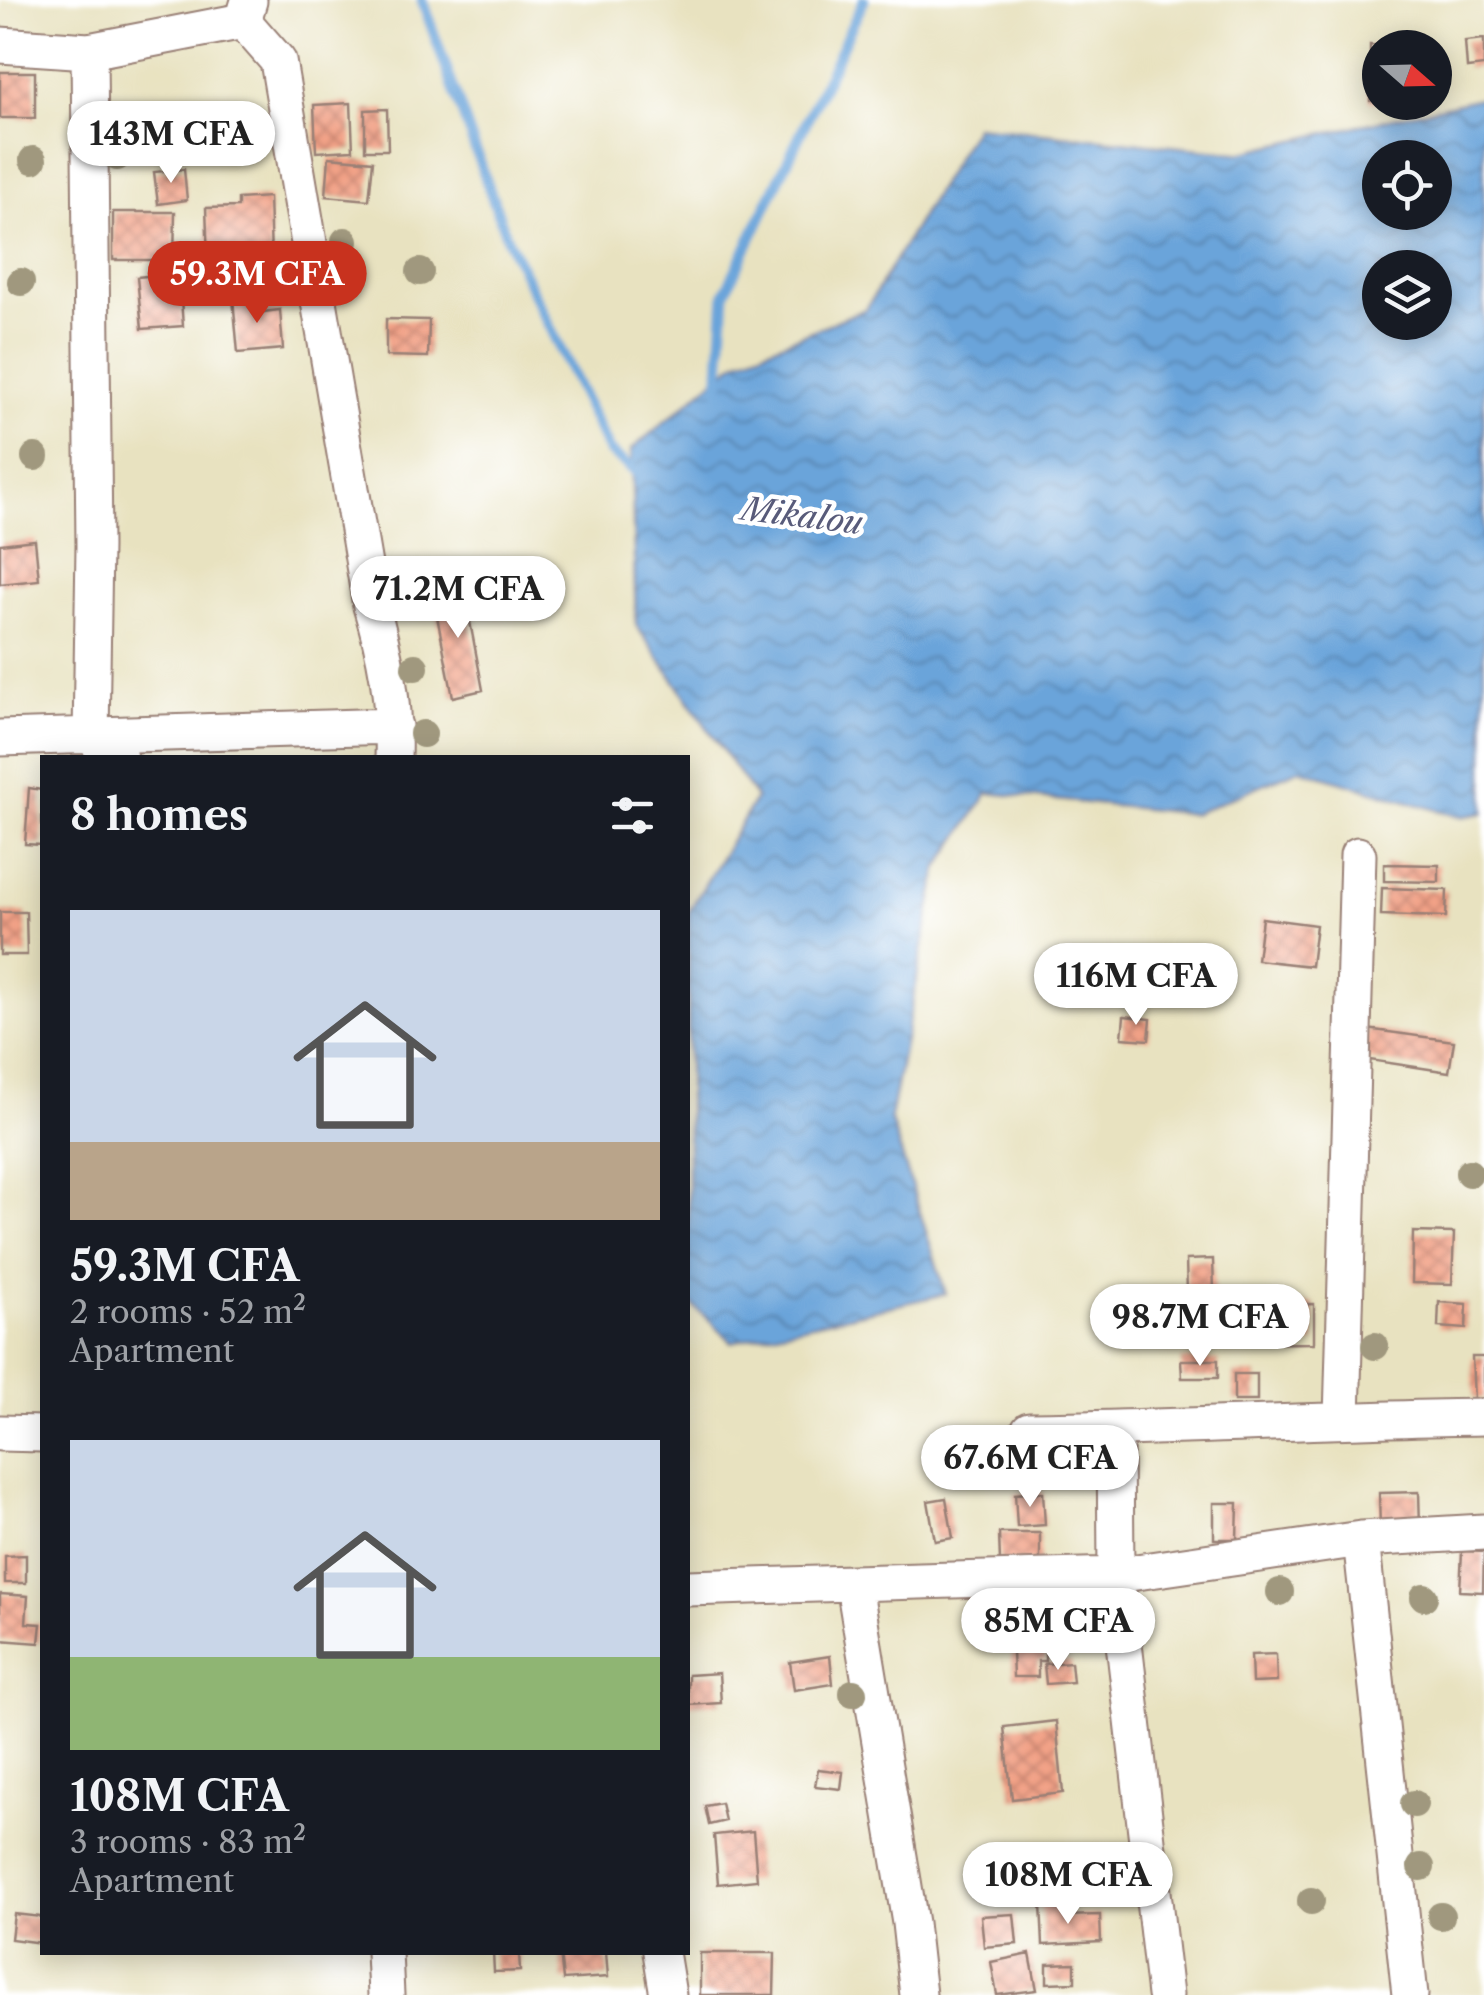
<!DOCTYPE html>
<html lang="en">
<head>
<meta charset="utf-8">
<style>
	body { margin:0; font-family:"Libre Caslon Text",serif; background:#20242c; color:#f1f3f6; height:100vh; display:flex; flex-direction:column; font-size:38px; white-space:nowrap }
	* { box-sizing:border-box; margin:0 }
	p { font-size:32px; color:#9ea1a6 }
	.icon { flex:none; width:55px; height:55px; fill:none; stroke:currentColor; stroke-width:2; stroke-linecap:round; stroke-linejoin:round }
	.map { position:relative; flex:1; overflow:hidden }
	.panel { position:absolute; left:40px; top:755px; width:650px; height:1200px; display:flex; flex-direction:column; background:#171b24; border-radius:0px; box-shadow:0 5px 25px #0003 }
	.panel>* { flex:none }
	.needle { width:65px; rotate:110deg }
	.buttons { position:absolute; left:1362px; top:30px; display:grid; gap:20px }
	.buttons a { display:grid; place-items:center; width:90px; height:90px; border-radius:50%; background:#171b24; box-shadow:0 5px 25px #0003; font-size:50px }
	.price { position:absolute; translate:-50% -85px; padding:0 22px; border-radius:35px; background:#fff; color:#222; font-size:32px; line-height:65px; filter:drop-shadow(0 2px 5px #0008) }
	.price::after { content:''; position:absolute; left:50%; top:60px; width:30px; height:22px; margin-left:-15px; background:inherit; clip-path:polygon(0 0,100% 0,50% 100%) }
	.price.selected { background:#c8321e; color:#fff }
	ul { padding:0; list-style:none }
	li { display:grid; align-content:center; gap:20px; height:530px; padding:0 30px }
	li span { display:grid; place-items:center; height:310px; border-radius:0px; color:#555 }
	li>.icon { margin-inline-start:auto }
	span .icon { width:180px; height:180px; fill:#fffc; stroke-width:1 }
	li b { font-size:42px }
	h2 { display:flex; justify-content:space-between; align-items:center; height:120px; padding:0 30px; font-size:42px }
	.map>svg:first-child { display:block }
	.water { fill:url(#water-waves); stroke:#5a6282; stroke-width:2.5; fill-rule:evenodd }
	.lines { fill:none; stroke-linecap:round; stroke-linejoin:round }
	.stream { stroke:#6aa4da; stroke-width:11 }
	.building { fill:url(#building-cross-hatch) }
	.street-casing { stroke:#998076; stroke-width:39 }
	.street { stroke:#fff; stroke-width:35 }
	.tree { fill:#a0987e }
	.labels { text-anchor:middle; stroke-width:9; stroke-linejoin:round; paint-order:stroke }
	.water-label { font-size:32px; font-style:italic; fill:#585b7a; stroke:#fff }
</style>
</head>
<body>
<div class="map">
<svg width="1484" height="1995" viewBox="0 0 1484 1995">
	<defs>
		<pattern id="water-waves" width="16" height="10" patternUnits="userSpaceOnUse" patternTransform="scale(2.5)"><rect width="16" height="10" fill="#6aa4da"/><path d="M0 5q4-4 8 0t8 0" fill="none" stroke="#5985b1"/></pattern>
		<pattern id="building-cross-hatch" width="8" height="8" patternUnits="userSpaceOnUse" patternTransform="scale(2.5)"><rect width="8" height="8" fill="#f2a287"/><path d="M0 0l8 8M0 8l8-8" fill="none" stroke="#c6836f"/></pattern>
	</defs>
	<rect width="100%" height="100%" fill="#fff"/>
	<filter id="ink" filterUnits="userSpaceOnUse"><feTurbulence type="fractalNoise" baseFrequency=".01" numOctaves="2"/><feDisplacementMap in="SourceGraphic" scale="20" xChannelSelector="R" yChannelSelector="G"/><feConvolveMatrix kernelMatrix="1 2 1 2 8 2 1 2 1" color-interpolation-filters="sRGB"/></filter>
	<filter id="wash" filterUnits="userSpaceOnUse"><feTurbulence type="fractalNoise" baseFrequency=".0048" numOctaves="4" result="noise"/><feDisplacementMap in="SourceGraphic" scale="40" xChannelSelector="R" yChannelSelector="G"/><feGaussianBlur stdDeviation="2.25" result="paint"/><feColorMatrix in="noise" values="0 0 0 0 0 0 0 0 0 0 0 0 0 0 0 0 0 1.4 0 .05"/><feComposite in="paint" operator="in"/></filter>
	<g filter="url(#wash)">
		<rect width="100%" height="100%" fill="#e8e2c0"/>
		<!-- water -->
		<path class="water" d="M1484,97V813L1460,817L1299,769L1193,814L988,793L938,869L890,1118L946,1294L732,1342L688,1301V913L756,798L636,625L631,450L737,361L866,309L975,126L1239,153ZM1380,158H1435V212H1380ZM1380,268H1435V322H1380Z"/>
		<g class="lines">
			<!-- stream -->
			<path class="stream" d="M422,0L506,236L609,451L642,477
				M719,389L725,293L864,0"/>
		</g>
		<g id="blocks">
			<!-- building -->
			<path class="building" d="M1484,39V66L1467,68L1465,41Z
				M1370,45L1380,46V101H1370Z
				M0,72H35V118H0Z
				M351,103L353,150L316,152L314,105Z
				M253,109L254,149L189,151L188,111Z
				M387,109L388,150H365V110Z
				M329,157L373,161L369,200L326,196Z
				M184,169L187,200L158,204L154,172Z
				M269,197L271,257L208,259L206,208L238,207V199Z
				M113,212H175L174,260H113Z
				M179,273L183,326L142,329L137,277Z
				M261,296L263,312L280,310L283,349L238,353L233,298Z
				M386,319L429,320L428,357L386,356Z
				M35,540L39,580L0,584V544Z
				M463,585L483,690L453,697L432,591Z
				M29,788L42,790V845L25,844Z
				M1384,864L1439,865V882L1384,881Z
				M1382,888L1447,890L1446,917L1381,915Z
				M0,912H26L27,955H0Z
				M1262,918L1316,925L1311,966L1257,960Z
				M1124,1016L1151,1019L1149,1040L1122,1038Z
				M1367,1029L1454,1041L1449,1072L1363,1059Z
				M1413,1232L1454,1233L1452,1284L1412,1283Z
				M1213,1259L1214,1292H1187L1186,1260Z
				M1439,1302L1467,1304L1466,1329L1438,1327Z
				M1314,1304V1343L1232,1344V1305Z
				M1472,1357H1484V1398L1474,1399Z
				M1181,1360H1218V1378H1182Z
				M1234,1374H1257V1401H1234Z
				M1043,1492L1045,1525L1017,1527L1015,1494Z
				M1419,1492L1420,1528L1380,1530L1379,1493Z
				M946,1498L953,1538L935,1541L928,1501Z
				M1214,1503H1238L1237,1539H1214Z
				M999,1533H1040V1562H1000Z
				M1462,1551L1484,1552L1483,1592L1460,1591Z
				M26,1555V1583H5V1556Z
				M0,1594L28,1596L26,1623L41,1624L39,1643L0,1640Z
				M1045,1650V1661H1038V1677H1013L1012,1651Z
				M1276,1654L1277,1682L1252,1683L1251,1655Z
				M830,1656L833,1684L794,1690L790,1662Z
				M1071,1662L1073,1682L1046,1684L1044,1664Z
				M719,1673L721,1703L688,1705V1675Z
				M1056,1721L1063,1793L1012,1799L1004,1727Z
				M818,1769L843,1772L841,1789L815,1786Z
				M721,1803L725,1821L709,1825L705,1806Z
				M753,1831L757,1880L718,1884L714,1835Z
				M1064,1903V1916L1100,1915L1101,1942L1043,1945L1041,1904Z
				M14,1914L42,1917V1943L11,1939Z
				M1014,1914L1017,1944L984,1947L981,1916Z
				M493,1952H519L520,1971L494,1972Z
				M560,1952H606L608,1977L563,1980Z
				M700,1953H775L774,1995H700Z
				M1030,1954L1037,1990L997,1995L991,1962Z
				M1075,1963V1982L1047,1983V1964Z"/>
		</g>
	</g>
	<g filter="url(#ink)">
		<use href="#blocks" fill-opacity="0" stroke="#998076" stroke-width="2.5"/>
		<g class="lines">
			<!-- street casing -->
			<g class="street-casing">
				<path id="street" d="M243,21L278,61L371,606C386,655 395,706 393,758
					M0,45L89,51L243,21L249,1
					M89,51L94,546L91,737L119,758
					M0,738L394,726
					M1342,1419L1358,855
					M1029,1430C1181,1428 1332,1419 1484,1417
					M1115,1430L1116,1575L1165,1995
					M0,1433L42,1434
					M1361,1539L1410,1995
					M854,1585L910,1923L918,1995
					M688,1588L1116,1575L1361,1539L1484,1532
					M384,1952L386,1995
					M661,1952L668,1995"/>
			</g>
			<!-- street -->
			<use href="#street" class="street"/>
		</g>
		<!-- trees -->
		<g class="tree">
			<circle cx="117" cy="157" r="14"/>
			<circle cx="33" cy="160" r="14"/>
			<circle cx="345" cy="241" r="14"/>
			<circle cx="420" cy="272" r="14"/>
			<circle cx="21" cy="282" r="14"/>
			<circle cx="35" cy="457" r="14"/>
			<circle cx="415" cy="667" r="14"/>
			<circle cx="423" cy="734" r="14"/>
			<circle cx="1469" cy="1173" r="14"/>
			<circle cx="1375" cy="1346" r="14"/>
			<circle cx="1280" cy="1592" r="14"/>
			<circle cx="1424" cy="1597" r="14"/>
			<circle cx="1078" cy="1617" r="14"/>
			<circle cx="853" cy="1693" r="14"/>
			<circle cx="1414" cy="1804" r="14"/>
			<circle cx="1421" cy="1867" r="14"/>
			<circle cx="1311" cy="1901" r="14"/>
			<circle cx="1441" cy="1916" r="14"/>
		</g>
	</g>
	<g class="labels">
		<!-- water labels -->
		<g class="water-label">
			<text transform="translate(802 516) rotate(7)" y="11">Mikalou</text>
		</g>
	</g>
</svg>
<div class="buttons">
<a><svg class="needle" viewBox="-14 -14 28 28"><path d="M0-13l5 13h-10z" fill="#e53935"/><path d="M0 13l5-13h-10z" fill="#9ea1a6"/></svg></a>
<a><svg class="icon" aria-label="locate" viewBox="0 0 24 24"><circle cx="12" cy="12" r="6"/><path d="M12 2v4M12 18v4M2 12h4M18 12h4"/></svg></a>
<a><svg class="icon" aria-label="layers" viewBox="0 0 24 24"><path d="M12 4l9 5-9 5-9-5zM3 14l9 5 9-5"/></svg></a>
</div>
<b class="price" style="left:171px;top:186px">143M CFA</b>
<b class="price selected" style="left:257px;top:326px">59.3M CFA</b>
<b class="price" style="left:458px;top:641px">71.2M CFA</b>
<b class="price" style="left:1136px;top:1028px">116M CFA</b>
<b class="price" style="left:1200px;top:1369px">98.7M CFA</b>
<b class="price" style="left:1030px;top:1510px">67.6M CFA</b>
<b class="price" style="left:1058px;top:1673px">85M CFA</b>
<b class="price" style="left:1068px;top:1927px">108M CFA</b>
<section class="panel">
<h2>8 homes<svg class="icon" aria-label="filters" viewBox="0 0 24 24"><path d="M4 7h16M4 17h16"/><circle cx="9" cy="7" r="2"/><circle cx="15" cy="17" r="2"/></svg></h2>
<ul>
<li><span style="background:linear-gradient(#c9d6e8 75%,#b9a48a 0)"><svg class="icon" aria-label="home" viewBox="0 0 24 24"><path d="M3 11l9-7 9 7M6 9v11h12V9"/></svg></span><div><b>59.3M CFA</b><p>2 rooms · 52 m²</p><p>Apartment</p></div></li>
<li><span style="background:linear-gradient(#c9d6e8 70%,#8fb573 0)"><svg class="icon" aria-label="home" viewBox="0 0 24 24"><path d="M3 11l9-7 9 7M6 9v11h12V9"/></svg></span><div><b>108M CFA</b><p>3 rooms · 83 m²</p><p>Apartment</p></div></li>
</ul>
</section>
</div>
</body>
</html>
